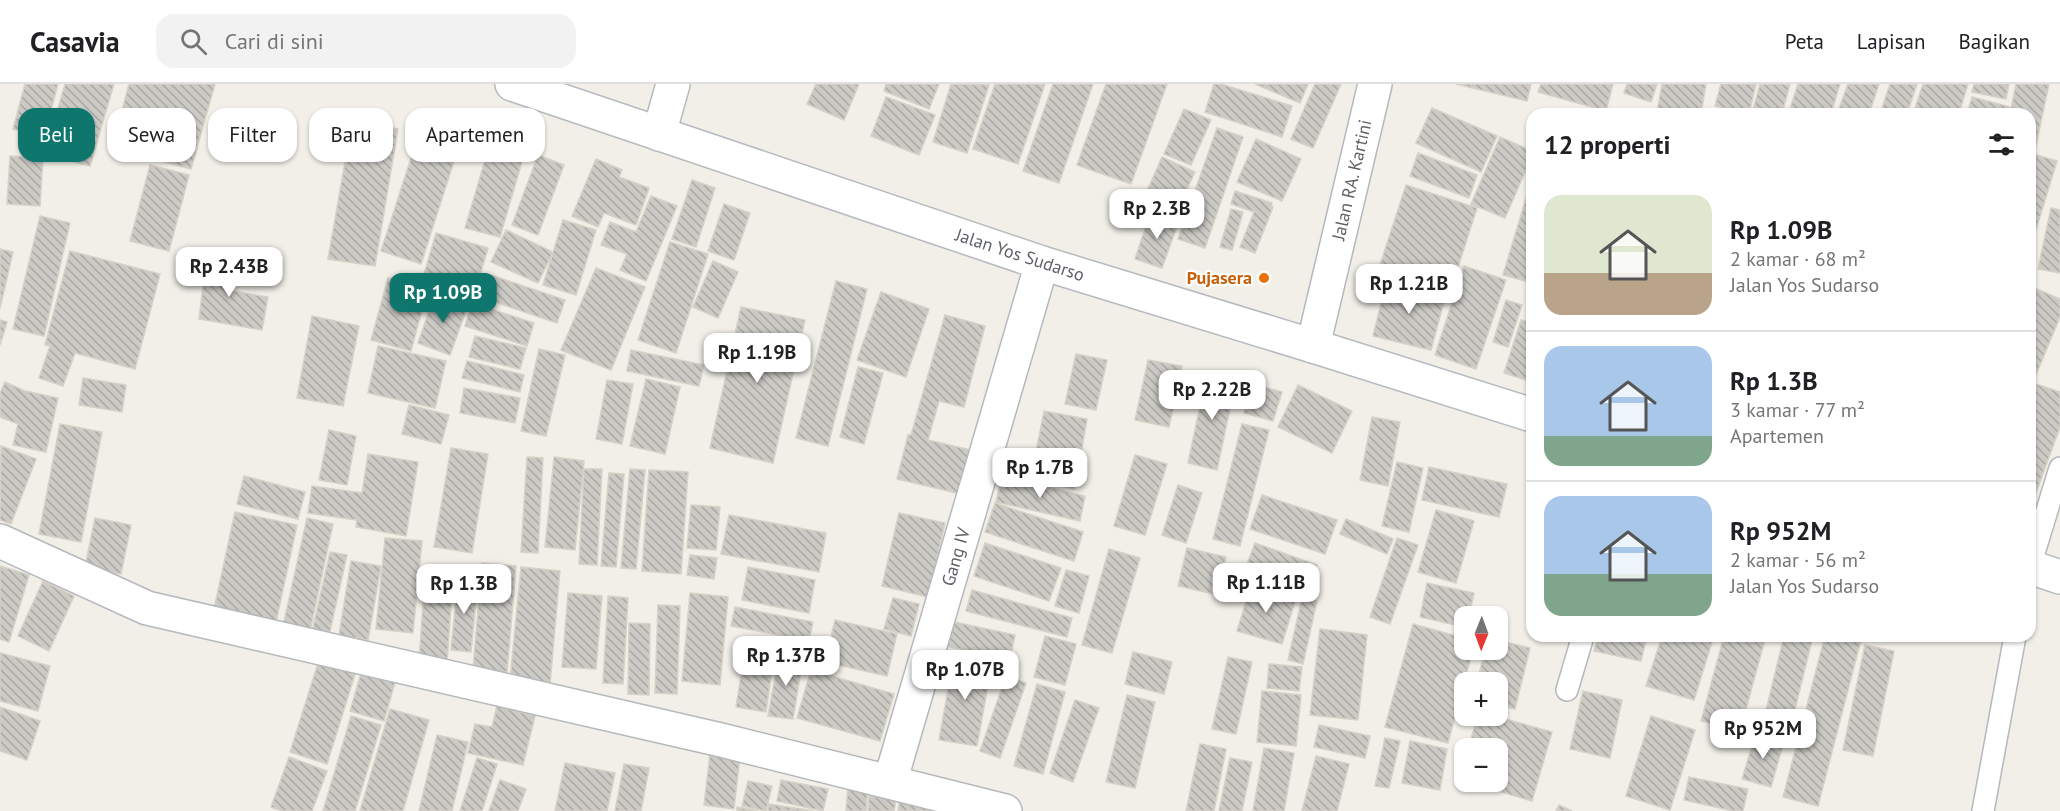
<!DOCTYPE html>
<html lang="id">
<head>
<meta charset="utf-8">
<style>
	body { margin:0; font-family:"PT Sans",sans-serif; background:#f2f2f2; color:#202124; height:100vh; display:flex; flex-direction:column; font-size:22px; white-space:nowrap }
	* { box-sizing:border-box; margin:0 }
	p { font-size:20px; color:#757577 }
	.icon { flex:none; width:33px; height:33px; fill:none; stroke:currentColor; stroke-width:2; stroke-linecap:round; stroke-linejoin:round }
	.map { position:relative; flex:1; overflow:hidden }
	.sheet { position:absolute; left:1526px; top:24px; width:510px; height:534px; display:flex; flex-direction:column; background:#fff; border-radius:18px; box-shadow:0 2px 4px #0004 }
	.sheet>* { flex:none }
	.banner { position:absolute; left:18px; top:24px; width:570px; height:54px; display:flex; gap:12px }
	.needle { width:39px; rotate:181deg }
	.tools { position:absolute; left:1454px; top:522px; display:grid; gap:12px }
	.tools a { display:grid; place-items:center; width:54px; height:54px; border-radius:12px; background:#fff; box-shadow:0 2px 4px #0004; font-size:30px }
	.price { position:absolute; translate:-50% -51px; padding:0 14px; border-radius:12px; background:#fff; color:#222; font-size:20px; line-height:39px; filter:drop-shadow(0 2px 3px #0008) }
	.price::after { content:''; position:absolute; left:50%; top:36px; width:18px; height:14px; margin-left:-9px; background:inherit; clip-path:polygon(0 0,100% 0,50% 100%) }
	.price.current { background:#0f766e; color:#fff }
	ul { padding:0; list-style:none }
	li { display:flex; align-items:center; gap:18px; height:150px; padding:0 18px }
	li+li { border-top:2px solid #e0e0e0 }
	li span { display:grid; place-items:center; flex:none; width:168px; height:120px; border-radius:18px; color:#555 }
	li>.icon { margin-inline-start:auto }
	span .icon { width:72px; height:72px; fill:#fffc; stroke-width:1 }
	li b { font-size:26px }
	h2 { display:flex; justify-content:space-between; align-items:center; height:72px; padding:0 18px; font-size:26px }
	.pill { padding:0 21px; border-radius:18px; background:#fff; box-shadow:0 2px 4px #0004; font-size:21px; line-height:54px }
	.pill.current { background:#0f766e; color:#fff }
	header { display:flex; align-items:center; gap:36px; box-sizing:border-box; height:84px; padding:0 30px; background:#fff; border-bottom:2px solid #e0e0e0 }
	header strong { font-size:28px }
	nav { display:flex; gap:33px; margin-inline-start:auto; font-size:21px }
	.search { width:420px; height:54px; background:#f2f2f2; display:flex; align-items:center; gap:15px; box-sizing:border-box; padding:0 21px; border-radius:18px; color:#757577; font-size:22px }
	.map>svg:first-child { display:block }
	.building { fill:url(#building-back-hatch); stroke:#d6d1c6; stroke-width:1.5 }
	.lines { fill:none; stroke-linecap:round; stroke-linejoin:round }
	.lane-casing { stroke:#b5b8bc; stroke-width:24 }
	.street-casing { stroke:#b5b8bc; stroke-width:36 }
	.secondary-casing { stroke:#b6babf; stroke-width:36 }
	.lane { stroke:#fff; stroke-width:21 }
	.street { stroke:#fff; stroke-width:33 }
	.secondary { stroke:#fff; stroke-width:33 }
	.food-dot { fill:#e8710a; stroke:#fff; stroke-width:2 }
	.labels { text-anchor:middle; stroke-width:4.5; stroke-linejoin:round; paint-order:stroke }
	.street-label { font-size:18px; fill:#5f6368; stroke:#fff }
	.food-label { font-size:18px; font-weight:bold; fill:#c56008; stroke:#fff; text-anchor:end }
</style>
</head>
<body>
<header>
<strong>Casavia</strong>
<div class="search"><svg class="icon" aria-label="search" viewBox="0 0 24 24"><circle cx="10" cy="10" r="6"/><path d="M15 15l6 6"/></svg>Cari di sini</div>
<nav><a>Peta</a><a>Lapisan</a><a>Bagikan</a></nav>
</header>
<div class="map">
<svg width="2060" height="727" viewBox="0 0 2060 727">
	<defs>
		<pattern id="building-back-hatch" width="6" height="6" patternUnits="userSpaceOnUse" patternTransform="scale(1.5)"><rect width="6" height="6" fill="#cccac5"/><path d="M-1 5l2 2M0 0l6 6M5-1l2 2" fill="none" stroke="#a9a8a4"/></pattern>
	</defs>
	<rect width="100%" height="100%" fill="#f1efe8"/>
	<!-- building -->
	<path class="building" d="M25,0H58L44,53L13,45Z
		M65,0H114L90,82L45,70Z
		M129,0H215L191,85L112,64Z
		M816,0H859L844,36L807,20Z
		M886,0H939L929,25L884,7Z
		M951,0L989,1L967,69L933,58Z
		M995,0H1045L1018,80L973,65Z
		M1053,0H1093L1059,99L1023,87Z
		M1106,0H1167L1131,100L1077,81Z
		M1214,0H1221L1292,22L1282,53L1205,28Z
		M1255,0H1308L1300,19Z
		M1315,0H1341L1313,64L1291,55Z
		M1456,0H1531L1527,17Z
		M1541,0H1613L1606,27L1538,8Z
		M1627,0H1657L1651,18L1624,9Z
		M1662,0H1706L1701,30H1672L1657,28Z
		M1721,0H1756L1749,30L1715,22Z
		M1760,0H1790L1782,30H1752Z
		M1798,0H1840L1831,30H1796L1789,28Z
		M1848,0H1879L1869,30H1837Z
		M1890,0H1917L1907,30H1880Z
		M1923,0H1968L1959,30H1913Z
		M1974,0H2009L2006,15L1972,8Z
		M2016,0H2049L2035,66L2030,65V30H2010Z
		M886,13L935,31L919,71L871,52Z
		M1972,13L2010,23L2008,30H1967Z
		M1432,24L1497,52L1481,88L1416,59Z
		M1184,25L1211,36L1191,81L1164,70Z
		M424,34L464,46L421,180L381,167Z
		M352,38L398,45L375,182L328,175Z
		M496,39L530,50L500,153L465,144Z
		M1217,44L1243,53L1205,164L1178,155Z
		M1500,53L1532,67V72L1505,134L1471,120Z
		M1256,55L1301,75L1282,117L1237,98Z
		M1418,69L1477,91L1469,114L1410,92Z
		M2030,69L2057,77L2032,159L2030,158Z
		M538,71L564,81L538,151L512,141Z
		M10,72L43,74L40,122L7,120Z
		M1162,73L1195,88L1175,130L1143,116Z
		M596,75L622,86L619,93L649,104L636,141L604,129L598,143L572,132Z
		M150,81L189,91L169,167L130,157Z
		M692,96L715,104L696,163L672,155Z
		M1406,101L1477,124L1451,205L1380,181Z
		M1235,107L1272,119L1271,123H1273L1255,169L1240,163L1254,128L1231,120Z
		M1527,111L1532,112V191L1529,198L1503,191Z
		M651,112L677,122L646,197L620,186L627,170L601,161L610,138L636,148Z
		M724,120L750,129L734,176L708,167Z
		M2051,124L2060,126V189L2038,185Z
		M1231,125L1243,128L1232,166L1220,163Z
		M1151,127L1179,137L1162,184L1135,175Z
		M40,132L70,139L44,252L13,245Z
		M563,136L596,146L576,211L543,201Z
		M506,146L553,168L538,199L491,178Z
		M436,149L488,164L474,212L422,197Z
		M670,158L708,170L676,269L638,256Z
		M0,165L13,168L0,224Z
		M70,167L160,190L135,285L75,269L63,302L39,294L50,262L45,261Z
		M207,169L230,172L226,206L268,213L262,246L199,235Z
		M713,177L738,188L718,234L693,223Z
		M1464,182L1506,196L1476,285L1435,271Z
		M596,184L645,203L611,286L561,266Z
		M491,191L565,216L557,239L483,214Z
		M388,194L428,204L411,267L371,256Z
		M1387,195L1446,210L1431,266L1373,252Z
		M836,197L867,205L828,362L796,354Z
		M2030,202L2060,215V233L2030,305Z
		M881,208L929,225L906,293L857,276Z
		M435,209L468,221L450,271L418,259Z
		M1532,214V230L1527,229Z
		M1506,216L1522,221L1508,263L1493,258Z
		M472,219L534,239L527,262L465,242Z
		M741,223L805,236L773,379L710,364Z
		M945,231L985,242L964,323L939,317L928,356L975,367L965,411L897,395L908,351H911Z
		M312,232L359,242L343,322L297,314Z
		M0,236L7,238L0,261Z
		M1521,236L1532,239V298L1504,289Z
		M475,252L526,264L520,285L469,273Z
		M378,262L446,277L435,324L368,309Z
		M539,265L565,271L546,352L521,347Z
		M631,266L704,281L699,302L627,287Z
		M1076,270L1107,276L1096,326L1065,320Z
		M1148,276L1182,282L1169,343L1135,336Z
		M467,277L524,291L520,308L462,294Z
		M858,283L883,289L864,360L840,353Z
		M1207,289L1236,296L1217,386L1188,379Z
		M83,294L126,301L122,328L79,321Z
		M646,295L680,303L665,370L630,362Z
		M607,296L633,300L622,360L596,355Z
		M5,298L25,307L58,314L46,368L13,361L18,340L0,333V309Z
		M1252,300L1282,308L1273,337L1244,329Z
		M2036,300L2060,308V343L2030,425V318Z
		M1298,301L1352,327L1332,369L1278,343Z
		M464,304L520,314L515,339L460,329Z
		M409,321L449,331L441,360L402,350Z
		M1044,327L1087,335L1080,376L1036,368Z
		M1372,333L1400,338L1388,402L1360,396Z
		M60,340L102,348L81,458L39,450Z
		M1242,340L1269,346L1240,462L1213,455Z
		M329,346L356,352L347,401L319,396Z
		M1,362L36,375L11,440L0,436Z
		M451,364L488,370L472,469L434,463Z
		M368,370L418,378L406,452L356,443L357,436L308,429L312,402L362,409Z
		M1033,371L1079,385L1074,405L1027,392Z
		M1135,371L1167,380L1145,451L1114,442Z
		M527,373L543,374L538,469L521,468Z
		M554,373L584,377L575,466L545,463Z
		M1397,378L1423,384L1409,448L1382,442Z
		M1429,383L1507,400L1499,433L1422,416Z
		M584,385H602L597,481L579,480Z
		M630,385L645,386L636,485L621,484Z
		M649,386L688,388L681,490L642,487Z
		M609,389L624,390L616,483L601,482Z
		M244,392L305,408L298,435L237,420Z
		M1002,392L1085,412L1080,437L996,418Z
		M1178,401L1202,409L1186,459L1162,451Z
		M1262,411L1337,436L1325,470L1250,445Z
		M995,419L1083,448L1074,477L985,448Z
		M691,421L720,423L716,466L687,464Z
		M1436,426L1474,437L1456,499L1418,488Z
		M235,428L297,441L276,538L214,525Z
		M899,429L945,439L928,513L882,502Z
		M729,431L826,449L819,488L721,470Z
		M95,434L131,441L121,490L85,483Z
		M307,434L333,440L310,547L283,542Z
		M1346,435L1393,455L1387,470L1340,450Z
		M385,454L422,457L413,549L376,545Z
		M1397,454L1418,461L1390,540L1370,533Z
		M985,459L1061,484L1049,517L974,492Z
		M1255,459L1317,481L1307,510L1244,488Z
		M1187,464L1226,473L1218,511L1178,502Z
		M1109,465L1140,474L1112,569L1082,561Z
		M330,468L347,471L328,556L311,552Z
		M690,471L717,474L714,495L687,491Z
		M351,477L381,482L368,556L339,551Z
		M482,479L516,482L507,588L473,585Z
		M0,482L29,491L9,558L0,555Z
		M521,483L560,487L550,600L510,596Z
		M748,483L815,496L809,529L742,516Z
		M1066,486L1089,492L1079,529L1055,522Z
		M425,491L453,493L447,579L419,578Z
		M458,494L478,496L471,568L451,566Z
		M43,497L74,512L49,567L18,552Z
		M1427,499L1474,509L1469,532H1464V543L1420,533Z
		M1251,501L1296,514L1282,560L1237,547Z
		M972,506L1072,534L1067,553L966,527Z
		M568,509L602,512L596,585L562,583Z
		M690,509L728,513L720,601L682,597Z
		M608,512L628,514L623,600L603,599Z
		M893,514L919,520L911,552L884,545Z
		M1302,514L1317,517L1303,580L1288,576Z
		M658,521L680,522L677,610L655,609Z
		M735,523L813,538L809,557L731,542Z
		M835,536L897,550L887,592L825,578Z
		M950,537L1015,551L1010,575L945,562Z
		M629,539L650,540L649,611L628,610Z
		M1413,540L1464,554V566H1473L1448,659L1385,643Z
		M1320,545L1367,551L1358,636L1310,631Z
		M1045,552L1076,560L1065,601L1034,593Z
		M1598,552H1647L1641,577L1594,567Z
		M1662,552H1714L1694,616L1646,602Z
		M1724,552H1766L1740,647L1701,637Z
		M1784,552H1795L1812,556L1789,650L1762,643Z
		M1825,552H1862L1818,722L1783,713Z
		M1497,556L1530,564L1515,625L1497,621V598H1477L1485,566H1497Z
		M746,560L775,565L766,628L736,623Z
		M1865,561L1894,567L1873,672L1843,666Z
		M1133,568L1172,578L1164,610L1125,600Z
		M0,569L50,582L38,627L0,617Z
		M779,571L803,575L793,635L768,632Z
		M954,572L992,579L977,662L939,656Z
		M320,573L357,584L327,680L290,668Z
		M1228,573L1252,578L1236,650L1212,645Z
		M364,579L398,588L384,637L350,627Z
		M1269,580L1302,583L1299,607L1267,604Z
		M811,586L894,610L880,657L797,634Z
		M1006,592L1026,599L1000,674L980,667Z
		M1037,600L1065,608L1043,690L1014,682Z
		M1262,607L1301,611L1296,662L1257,658Z
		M1583,607L1622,616L1610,674L1570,665Z
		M1127,611L1155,618L1135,704L1106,698Z
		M1075,616L1099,624L1073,698L1050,689Z
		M497,622L535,632L523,681L468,669L475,640L492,643Z
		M0,623L40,637L27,676L0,667Z
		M390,625L429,636L403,727H360Z
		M351,632L381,641L355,727H323Z
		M1478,632H1494L1552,648L1532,717L1459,696L1464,678V698H1497V664H1468Z
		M1651,632L1695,646L1670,726L1626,712Z
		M1319,641L1370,652L1365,674L1314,663Z
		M1756,648L1784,657L1771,703L1742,695Z
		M437,651L468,658L452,727H419Z
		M1385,654L1400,657L1389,704L1375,702Z
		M1410,657L1447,665L1440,706L1402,699Z
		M1200,660L1226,665L1214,727H1186Z
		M1264,664L1294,669L1284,727H1253Z
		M710,670L740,673L734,725L704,721Z
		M1316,672L1349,680L1337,727H1302Z
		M289,673L327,687L312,727H282L271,723Z
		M477,674L497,680L482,727H460Z
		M1230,674L1252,678L1242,727H1219Z
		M565,679L615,689L607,727H555Z
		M624,680L649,684L641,727H615Z
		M1689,693L1748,705L1743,727H1733L1684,716Z
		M500,696L526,705L518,727H489Z
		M781,696L828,705L823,727L777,717Z
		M748,697L772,702L766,727L742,722Z
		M848,701L868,702L866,727H846Z
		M901,708L936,713L934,727H898Z
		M869,712L896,716L894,727H868Z
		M769,720L814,727H768Z
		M1559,721L1572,727H1556Z
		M737,723L758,727H737Z"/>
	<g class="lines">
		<!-- lane casing -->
		<g class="lane-casing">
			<path id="lane" d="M2030,482L2060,384
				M1567,606L1583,552
				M1983,727L2015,552"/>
		</g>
		<!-- street casing -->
		<g class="street-casing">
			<path id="street" d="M659,50L673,0
				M1313,262L1375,0
				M0,457L147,524L721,656L1005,727
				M890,698L1042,179"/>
		</g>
		<!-- secondary casing -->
		<g class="secondary-casing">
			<path id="secondary" d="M512,0L1042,179L1313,262L1532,331
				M2030,483L2060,493"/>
		</g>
		<!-- lane -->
		<use href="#lane" class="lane"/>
		<!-- street -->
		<use href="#street" class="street"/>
		<!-- secondary -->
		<use href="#secondary" class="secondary"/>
	</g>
	<!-- markers -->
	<circle class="food-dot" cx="1264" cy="194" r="6"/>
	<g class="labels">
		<!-- street labels -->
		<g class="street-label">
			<text transform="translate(1352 96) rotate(-77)" y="6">Jalan RA. Kartini</text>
			<text transform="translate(1020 171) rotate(18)" y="6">Jalan Yos Sudarso</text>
			<text transform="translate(956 473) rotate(-74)" y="6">Gang IV</text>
		</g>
		<!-- food labels -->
		<g class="food-label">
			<text x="1252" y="200">Pujasera</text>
		</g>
	</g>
</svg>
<div class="tools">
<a><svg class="needle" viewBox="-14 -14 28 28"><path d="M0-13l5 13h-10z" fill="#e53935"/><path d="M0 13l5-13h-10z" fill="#757577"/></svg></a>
<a>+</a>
<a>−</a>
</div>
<b class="price" style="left:1157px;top:156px">Rp 2.3B</b>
<b class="price" style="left:229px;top:214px">Rp 2.43B</b>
<b class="price" style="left:1409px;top:231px">Rp 1.21B</b>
<b class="price current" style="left:443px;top:240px">Rp 1.09B</b>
<b class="price" style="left:757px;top:300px">Rp 1.19B</b>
<b class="price" style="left:1212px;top:337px">Rp 2.22B</b>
<b class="price" style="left:1040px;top:415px">Rp 1.7B</b>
<b class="price" style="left:1266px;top:530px">Rp 1.11B</b>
<b class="price" style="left:464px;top:531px">Rp 1.3B</b>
<b class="price" style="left:786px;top:603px">Rp 1.37B</b>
<b class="price" style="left:965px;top:617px">Rp 1.07B</b>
<b class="price" style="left:1763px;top:676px">Rp 952M</b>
<div class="banner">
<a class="pill current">Beli</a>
<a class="pill">Sewa</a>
<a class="pill">Filter</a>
<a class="pill">Baru</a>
<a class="pill">Apartemen</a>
</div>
<section class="sheet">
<h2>12 properti<svg class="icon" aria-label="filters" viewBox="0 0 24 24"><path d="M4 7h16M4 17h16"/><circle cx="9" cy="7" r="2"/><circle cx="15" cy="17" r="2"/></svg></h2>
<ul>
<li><span style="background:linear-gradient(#dfe7d0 65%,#b9a48a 0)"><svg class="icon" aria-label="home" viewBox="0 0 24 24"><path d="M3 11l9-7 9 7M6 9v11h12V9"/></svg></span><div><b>Rp 1.09B</b><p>2 kamar · 68 m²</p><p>Jalan Yos Sudarso</p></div></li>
<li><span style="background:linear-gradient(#a9c7e8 75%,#7fa58c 0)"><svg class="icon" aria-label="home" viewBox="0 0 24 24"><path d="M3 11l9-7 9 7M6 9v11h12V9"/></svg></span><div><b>Rp 1.3B</b><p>3 kamar · 77 m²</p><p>Apartemen</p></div></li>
<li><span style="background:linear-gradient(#a9c7e8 65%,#7fa58c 0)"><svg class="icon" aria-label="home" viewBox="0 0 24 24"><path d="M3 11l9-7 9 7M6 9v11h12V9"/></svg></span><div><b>Rp 952M</b><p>2 kamar · 56 m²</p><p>Jalan Yos Sudarso</p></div></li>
</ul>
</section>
</div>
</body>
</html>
